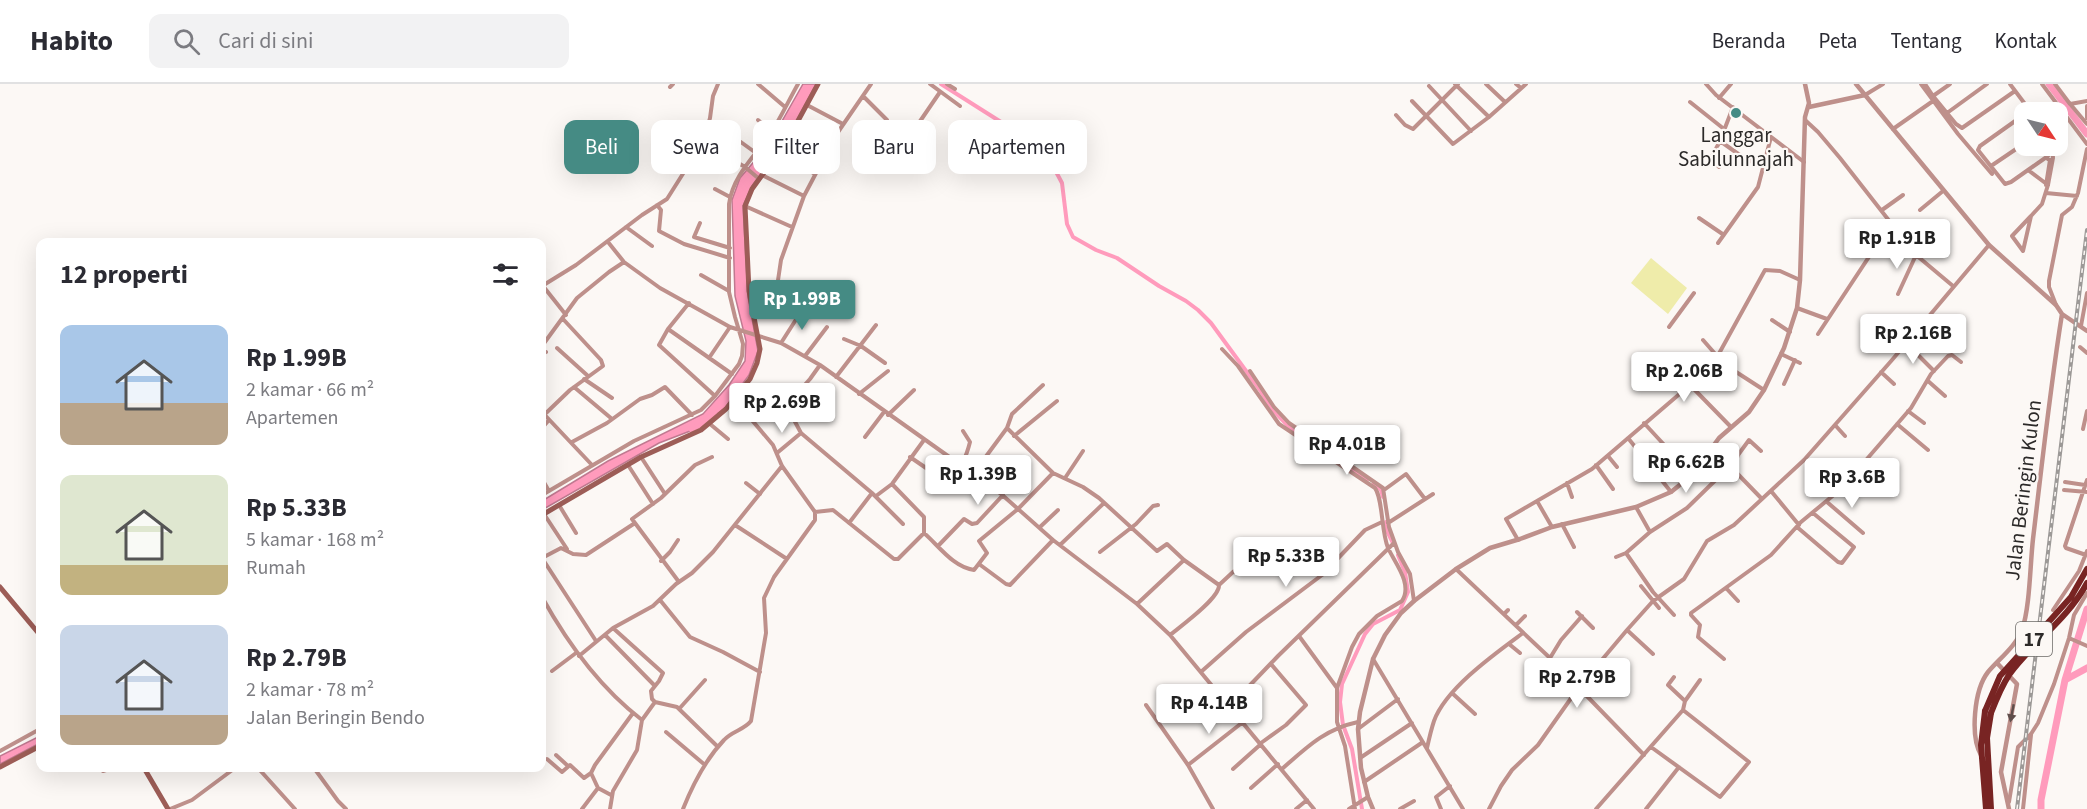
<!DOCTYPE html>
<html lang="id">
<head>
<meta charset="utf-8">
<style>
	body { margin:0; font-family:"Source Sans 3",sans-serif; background:#f2f2f3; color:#2b2b33; height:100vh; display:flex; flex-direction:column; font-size:22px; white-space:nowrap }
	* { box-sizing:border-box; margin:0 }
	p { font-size:20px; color:#7c7c81 }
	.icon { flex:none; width:33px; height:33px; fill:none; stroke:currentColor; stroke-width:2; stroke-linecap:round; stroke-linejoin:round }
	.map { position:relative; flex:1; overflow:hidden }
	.side { position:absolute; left:36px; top:154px; width:510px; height:534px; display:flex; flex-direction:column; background:#fff; border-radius:12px; box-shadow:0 6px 24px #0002 }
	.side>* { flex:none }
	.hud { position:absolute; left:564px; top:36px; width:570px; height:54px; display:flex; gap:12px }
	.needle { width:39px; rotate:125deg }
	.fabs { position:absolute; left:2014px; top:18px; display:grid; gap:12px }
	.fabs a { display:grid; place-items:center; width:54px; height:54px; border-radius:12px; background:#fff; box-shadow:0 6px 24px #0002; font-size:30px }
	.price { position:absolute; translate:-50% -51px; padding:0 14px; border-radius:6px; background:#fff; color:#222; font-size:20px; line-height:39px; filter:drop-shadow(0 2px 3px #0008) }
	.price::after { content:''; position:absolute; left:50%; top:36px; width:18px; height:14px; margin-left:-9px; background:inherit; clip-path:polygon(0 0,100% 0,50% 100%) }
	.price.selected { background:#458b84; color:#fff }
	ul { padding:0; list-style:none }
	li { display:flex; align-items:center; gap:18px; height:150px; padding:0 24px }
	li span { display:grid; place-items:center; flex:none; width:168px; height:120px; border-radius:12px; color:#555 }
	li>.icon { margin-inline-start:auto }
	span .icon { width:72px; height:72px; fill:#fffc; stroke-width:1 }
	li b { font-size:26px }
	h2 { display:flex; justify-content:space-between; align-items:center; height:72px; padding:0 24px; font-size:26px }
	.tag { padding:0 21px; border-radius:12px; background:#fff; box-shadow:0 6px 24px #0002; font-size:21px; line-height:54px }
	.tag.selected { background:#458b84; color:#fff }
	header { display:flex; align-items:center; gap:36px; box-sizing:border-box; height:84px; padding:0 30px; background:#fff; border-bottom:2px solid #e1e1e2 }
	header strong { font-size:28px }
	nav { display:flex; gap:33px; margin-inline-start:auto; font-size:21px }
	.search { width:420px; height:54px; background:#f2f2f3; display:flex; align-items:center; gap:15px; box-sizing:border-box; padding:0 21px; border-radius:12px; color:#7c7c81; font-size:22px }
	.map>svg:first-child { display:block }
	.green { fill:#efecaa }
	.water { fill:#ff9bbc; stroke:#c07990; stroke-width:1.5 }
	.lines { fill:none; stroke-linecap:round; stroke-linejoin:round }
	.canal { stroke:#ff9bbc; stroke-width:4 }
	.river { stroke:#ff9bbc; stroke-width:7 }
	.minor { stroke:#be908b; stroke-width:4 }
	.tertiary { stroke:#be908b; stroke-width:4.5 }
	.secondary { stroke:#9d5d57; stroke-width:5 }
	.trunk { stroke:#782423; stroke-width:6 }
	.rail-casing { stroke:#9c9997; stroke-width:4 }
	.rail { stroke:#fcf8f5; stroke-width:1.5; stroke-dasharray:4.5; stroke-linecap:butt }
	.trunk-bridge { stroke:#782423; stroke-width:6 }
	.oneway { fill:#5f4e4b }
	.poi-dot { fill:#458b84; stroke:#fcf8f5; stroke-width:2 }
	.labels { text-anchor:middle; stroke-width:4.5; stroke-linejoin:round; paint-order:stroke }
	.shield { fill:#fcf8f5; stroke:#6a6866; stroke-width:1.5 }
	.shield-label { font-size:20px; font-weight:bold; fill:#2c2a29 }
	.poi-label { font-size:21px; fill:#2c2a29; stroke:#fcf8f5 }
	.street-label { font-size:21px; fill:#2c2a29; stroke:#fcf8f5 }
</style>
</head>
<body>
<header>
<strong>Habito</strong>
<div class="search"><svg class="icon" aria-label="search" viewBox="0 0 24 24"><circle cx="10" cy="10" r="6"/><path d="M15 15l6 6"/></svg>Cari di sini</div>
<nav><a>Beranda</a><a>Peta</a><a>Tentang</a><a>Kontak</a></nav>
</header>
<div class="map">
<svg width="2087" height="725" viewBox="0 0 2087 725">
	<rect width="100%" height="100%" fill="#fcf8f5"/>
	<!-- green -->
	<path class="green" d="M1651,174L1687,204L1668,230L1631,199Z"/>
	<!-- water -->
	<path class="water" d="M803,0H816L789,51L752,102L743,122L748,213L758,267L749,291L725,324L698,344L659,359L542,426V417L608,377L703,330L729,301L745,277L746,257L735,212L732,116L740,94L769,60Z
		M40,652V659L0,680V672Z"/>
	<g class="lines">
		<!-- canal -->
		<path class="canal" d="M941,0L1001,38L1054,84L1062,99L1067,140L1073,153L1096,166L1117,174L1159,202L1186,217L1198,226L1211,239L1260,306L1272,325L1291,345L1368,395
			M1374,399L1381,406L1383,413
			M1386,438L1387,447L1394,461
			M1362,725L1352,665L1343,641L1340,618L1342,600L1365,550L1373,540L1400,526L1408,508L1405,488L1398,471"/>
		<!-- river -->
		<path class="river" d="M2049,0L2087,50
			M692,345L701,342L714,330
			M2065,596L2087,525
			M2041,725V716L2065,596L2087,584"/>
		<!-- minor -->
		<path class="minor" d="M758,0L785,23
			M930,0L960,22
			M947,0L955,5
			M1455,0L1489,33
			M1486,0L1505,18
			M1516,0L1521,4
			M1706,0L1716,11L1804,78
			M1921,0L1958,50L1992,90
			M1925,0L1933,12
			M1950,0L1933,12L1956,40L1962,44L2015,7
			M2010,0L2031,28
			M2042,0L2087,60
			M2055,0L2070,20L2087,17
			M1429,2L1471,47
			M670,3L673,0
			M1865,11L1883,0
			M863,12L887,36
			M1719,14L1731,0
			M1412,17L1453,60L1489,33L1526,0
			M1690,18L1724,45
			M807,21L843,40
			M2071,21L2087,40
			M2087,22V34
			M1947,29L1987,0
			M2025,30L1980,62L1978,66L2005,100L2011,98L2028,86L2048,101
			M1396,31L1405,41L1413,45L1458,0
			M758,36L772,48
			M1805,36L1818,48L1840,74L1916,171L1953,202
			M1893,45L1933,17
			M738,56L756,69
			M787,57L822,76
			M1720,57L1744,74L1763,83
			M703,58L745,83L758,94
			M779,68L815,90
			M899,68L940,8
			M2047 73a3 3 0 1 1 6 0a3 3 0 1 1-6 0Z
			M2051,70L2054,62
			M1991,82L2025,59
			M1719,83L1710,76L1720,57L1733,23
			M2028,86L2048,72
			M762,91L804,112
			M2046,101L2050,76
			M715,105L730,113
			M2046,109L2077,112
			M657,121L661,126L659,147L684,160L730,174
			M745,122L792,143
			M1882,126L1903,111
			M1920,126L1943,107
			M2031,132L2012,152L2023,167L2031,132L2042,120L2048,101L2053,74
			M1699,134L1724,151
			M700,139L694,153L730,164
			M626,143L652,162
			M608,158L624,178L660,204L730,243L781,259L820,281L1000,409L1053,456L1137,520L1170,551L1314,725
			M1718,159L1758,103L1771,53
			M701,191L729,207
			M542,202L576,181L642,131L667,115L703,58L710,34L713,12L718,0
			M543,202L566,231
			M777,203L781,176L804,112L836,51L871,0
			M1898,210L1916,171
			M689,219L668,245L659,261L715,312
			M2056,221L2049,203V197L2062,131L2072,123L2078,109L2087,65
			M1797,224L1827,235
			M1772,236L1790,248
			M2081,242L2087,209
			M1669,243L1694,209
			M1878,244L1901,265
			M668,245L732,290
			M1818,250L1892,138
			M844,255L861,262L885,279
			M1703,256L1717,272
			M781,259L804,223
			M1906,259L1934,287
			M542,262L577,214L609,188L624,178
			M2080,263L2087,269
			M557,264L588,292
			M1222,265L1238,282L1279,340L1375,404C1383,415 1381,447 1388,464C1395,479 1413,500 1402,517L1377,532L1359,550L1352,563L1337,604V638L1345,662L1355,725
			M542,270L546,268
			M1781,270L1800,279
			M805,272L827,243
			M709,274L730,243
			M1716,275L1764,306
			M820,281L810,295L793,314L791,321L793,334L801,349L872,409L903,440
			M1250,287L1274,323L1289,339L1383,404L1389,443L1398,468L1410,490L1414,517
			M1881,288L1894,300
			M836,293L876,241
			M584,295L612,314
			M1928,297L1945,312
			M1784,300L1795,276
			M1690,301L1731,343
			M574,303L612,335
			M859,310L888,287
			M734,315L773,361L782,382L815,428
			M1908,327L1924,339
			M542,328L592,381
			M544,331L570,306L603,282L601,276L563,235
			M888,331L914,306
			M1644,339L1692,391
			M710,340L728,355
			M1897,340L1928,366
			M1835,341L1845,352
			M542,344L549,336
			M1007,344L1012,330L1043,301
			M2083,345L2087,327
			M1014,352L1057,317
			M865,353L884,328
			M1628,354L1671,408
			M572,358L607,339L640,315L652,311L665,303L692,331
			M1711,366L1730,382L1762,415
			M777,369L801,349
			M1608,372L1617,383
			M641,373L665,410
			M910,373L945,397H950C961,384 966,374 970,358L963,347
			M628,381L653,420
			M1596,381L1613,405
			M1733,385L1738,371L1749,356L1761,367
			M973,390L1007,344L1053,389L1083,403L1099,414L1157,467L1167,460L1184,476L1219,501
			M1065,394L1083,367
			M542,395L549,407
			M2065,398L2085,401
			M746,399L760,410
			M1567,399L1572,413
			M892,400L924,433V449
			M1384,406L1406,390L1425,415
			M2064,406L2087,408
			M1771,407L1799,441
			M542,411L634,357L701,326L715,312L739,280L742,272L743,260L735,233L729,208V120C733,91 755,72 771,49C781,33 789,16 798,0
			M876,412L892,400L924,356
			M1537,417L1552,443
			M1827,418L1863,449
			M559,421L576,449
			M1636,423L1650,448
			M815,428L833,426L894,475H898L924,449C939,462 953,483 974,486L987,469L979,457L1018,425L1053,389
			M544,430L567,465
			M849,439L872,409
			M1388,439L1433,410
			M1562,440L1574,463
			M735,441L787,475
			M1040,443L1058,426
			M1797,443L1838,478L1842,479L1854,463L1813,429
			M1518,456L1506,435L1592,385L1690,301L1716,275L1765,186L1780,187L1800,196
			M1060,461L1104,419
			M938,462L964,435L972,440L977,439L1003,411
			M1100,468L1136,440L1153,422L1158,421
			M1626,469L1653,508L1674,531
			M2086,471L2066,464L2065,462L2087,396
			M1616,473L1626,469L1650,448L1687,424L1730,382
			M542,474L561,464L573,470L586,471L635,439
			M542,474L596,557
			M661,477L670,468L678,456
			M979,480L1006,500L1010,501L1053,456
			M1456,485L1550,574L1644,671
			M679,498L632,435L661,414L695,381L712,373
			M1641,502L1659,524
			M1726,504L1738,517
			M542,513C568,560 599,603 642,636
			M660,516L690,553L723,568L760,588
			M1137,520L1184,476
			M2053,526L2079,487L2087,467
			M1577,528L1593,544
			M1504,530L1508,526
			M1516,541L1525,532
			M613,544L663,589L659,597L651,607L652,615L655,618L677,623L718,663
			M1627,546L1653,570
			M605,551L655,602
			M1170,551C1181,542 1220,514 1219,501L1233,488L1254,474
			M1299,552L1337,604
			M2069,554L2087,562
			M1509,560L1520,569
			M579,572L613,544L653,522L676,500L692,489L713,468L782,382
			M1550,574L1561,556L1582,532
			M1373,575L1463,725
			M1724,575L1698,553L1700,541L1691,531V529L1771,471L1801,438L1841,405L1911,324L1931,290L1948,272L1952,271L1961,278
			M552,587L576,569
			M1202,587L1246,548L1322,491L1365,446L1382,438
			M1452,609L1475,630
			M1685,617L1700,596
			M1146,621L1188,681L1213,725
			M1230,622L1278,572L1394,459
			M679,625L705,596
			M1358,645L1398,615
			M666,648L705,681
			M1261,659L1286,641L1306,621L1271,580
			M1651,663L1720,713L1749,678L1683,626
			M1427,664C1429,655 1431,646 1434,637C1446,604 1496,569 1523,549
			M0,667L40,645
			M556,671L568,682
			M1360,674L1412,639
			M547,675L562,688L570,681L584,694L591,689
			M1188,681L1243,638
			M258,684L295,725
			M314,684L338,717L346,725
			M1233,685L1261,660
			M1282,685C1307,663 1325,645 1358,638
			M103,687L112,684
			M1364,698L1423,658
			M1251,704L1278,680
			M611,711L598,704L591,689L595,681L633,629
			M2009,718L2018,663L2031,650L2038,639L2054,600L2069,554L2074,531L2087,509
			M170,725L192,716L235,684
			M582,725L598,704
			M610,725L613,707L637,666L642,636L655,618
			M683,725C693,700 705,676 724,656C732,647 744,646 751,637L766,549L764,514L774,493L815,436V428
			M1296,725L1307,716
			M1349,725L1368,713
			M1400,725L1414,717
			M1441,725L1436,713L1450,702
			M1489,725L1501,702L1512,686L1538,661L1579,603L1627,546L1653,517L1684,495L1707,457L1734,441L1804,376L1892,276L1989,161
			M1596,725L1683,626L1685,617L1668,601L1674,593
			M1646,725L1679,683
			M2023,725L2031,651"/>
		<!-- tertiary -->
		<path class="tertiary" d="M1856,0L1989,161L2056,221L2062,230L2087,247
			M1809,23L1865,11
			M1997,579L2017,600L2001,688L2009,725
			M1981,671C1970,652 1974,606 1988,588C1999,575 2016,562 2022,546C2030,523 2030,481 2033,455C2042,380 2050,305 2062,230
			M1373,725L1368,713L1361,684L1358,645L1360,628L1373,575L1385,551L1401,529L1414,517L1456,485L1490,464L1520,455L1552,443L1636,423L1671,408L1692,391L1719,354L1749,328L1764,306L1784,264L1797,224L1800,196L1805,33L1809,19L1805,0"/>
		<!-- secondary -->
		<path class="secondary" d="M542,431L641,373L701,346L726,325L750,295L757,279L760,265L749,207L745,122L752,105L787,57L818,0
			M0,503L40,551
			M0,683L40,662
			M144,684L168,725"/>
		<!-- trunk -->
		<path class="trunk" d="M1985,627L1981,661L1986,725
			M1991,629L1987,654L1991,725"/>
		<!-- rail casing -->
		<g class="rail-casing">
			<path id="rail" d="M2017,725L2087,146"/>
		</g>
		<!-- rail -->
		<use href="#rail" class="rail"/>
		<!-- trunk-bridge -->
		<path class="trunk-bridge" d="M1985,627L2000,592L2071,513L2087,485
			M1991,629C1996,616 2001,603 2009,591C2032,559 2068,535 2087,499"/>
	</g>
	<!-- one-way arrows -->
	<defs><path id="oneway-solid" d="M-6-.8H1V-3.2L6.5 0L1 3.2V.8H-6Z" transform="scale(1.5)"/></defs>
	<use class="oneway" href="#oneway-solid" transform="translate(2012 629) rotate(101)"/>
	<!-- markers -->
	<circle class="poi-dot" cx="1736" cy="29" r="6"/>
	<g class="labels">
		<!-- shield labels -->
		<rect class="shield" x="2016" y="538" width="36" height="34" rx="4.5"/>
		<g class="shield-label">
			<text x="2034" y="562">17</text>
		</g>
		<!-- poi labels -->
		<g class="poi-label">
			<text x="1736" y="58">Langgar<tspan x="1736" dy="24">Sabilunnajah</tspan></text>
		</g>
		<!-- street labels -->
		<g class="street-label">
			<text transform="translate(2023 406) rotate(-83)" y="7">Jalan Beringin Kulon</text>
		</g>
	</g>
</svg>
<div class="fabs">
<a><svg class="needle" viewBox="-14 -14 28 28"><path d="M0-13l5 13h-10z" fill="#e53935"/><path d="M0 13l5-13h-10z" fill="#7c7c81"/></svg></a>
</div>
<b class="price" style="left:1897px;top:186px">Rp 1.91B</b>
<b class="price selected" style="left:802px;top:247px">Rp 1.99B</b>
<b class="price" style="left:1913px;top:281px">Rp 2.16B</b>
<b class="price" style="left:1684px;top:319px">Rp 2.06B</b>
<b class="price" style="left:782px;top:350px">Rp 2.69B</b>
<b class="price" style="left:1347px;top:392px">Rp 4.01B</b>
<b class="price" style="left:1686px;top:410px">Rp 6.62B</b>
<b class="price" style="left:978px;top:422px">Rp 1.39B</b>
<b class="price" style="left:1852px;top:425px">Rp 3.6B</b>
<b class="price" style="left:1286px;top:504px">Rp 5.33B</b>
<b class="price" style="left:1577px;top:625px">Rp 2.79B</b>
<b class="price" style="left:1209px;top:651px">Rp 4.14B</b>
<div class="hud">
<a class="tag selected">Beli</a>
<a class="tag">Sewa</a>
<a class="tag">Filter</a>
<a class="tag">Baru</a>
<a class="tag">Apartemen</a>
</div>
<section class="side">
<h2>12 properti<svg class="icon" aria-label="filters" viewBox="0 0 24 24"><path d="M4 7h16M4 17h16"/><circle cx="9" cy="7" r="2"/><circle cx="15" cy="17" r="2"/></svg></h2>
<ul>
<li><span style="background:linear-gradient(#a9c7e8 65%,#b9a48a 0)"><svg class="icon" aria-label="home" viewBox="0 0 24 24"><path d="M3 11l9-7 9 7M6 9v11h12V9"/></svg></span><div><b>Rp 1.99B</b><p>2 kamar · 66 m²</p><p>Apartemen</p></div></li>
<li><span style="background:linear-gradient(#dfe7d0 75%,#c2b280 0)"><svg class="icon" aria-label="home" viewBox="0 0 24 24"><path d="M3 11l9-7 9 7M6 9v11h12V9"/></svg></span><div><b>Rp 5.33B</b><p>5 kamar · 168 m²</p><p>Rumah</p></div></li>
<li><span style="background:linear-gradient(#c9d6e8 75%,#b9a48a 0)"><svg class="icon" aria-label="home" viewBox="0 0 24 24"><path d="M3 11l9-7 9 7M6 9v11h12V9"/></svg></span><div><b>Rp 2.79B</b><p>2 kamar · 78 m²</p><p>Jalan Beringin Bendo</p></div></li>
</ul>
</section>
</div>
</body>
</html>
